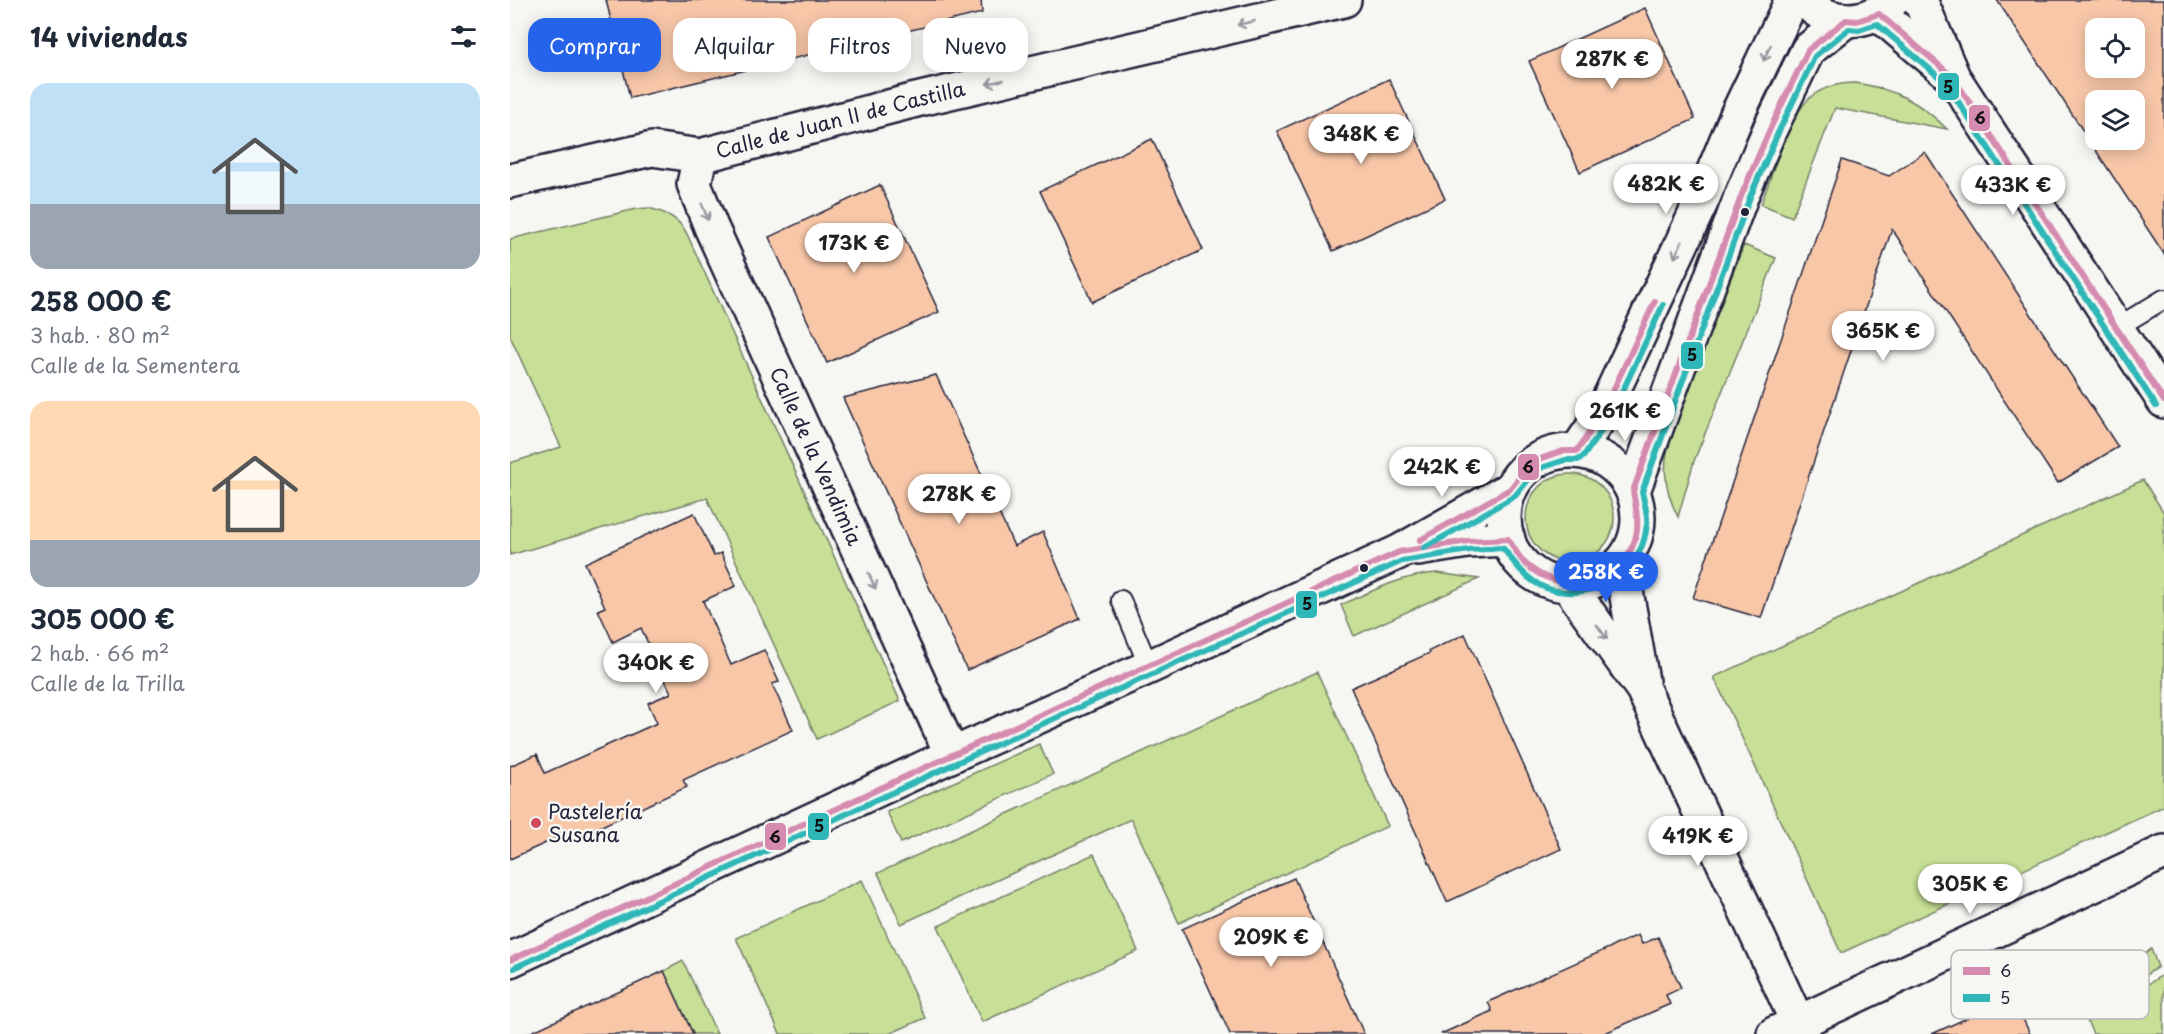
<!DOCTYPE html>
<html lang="es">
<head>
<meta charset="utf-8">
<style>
	body { margin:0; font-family:"Playpen Sans",sans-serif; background:#f6f6f7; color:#1f2937; height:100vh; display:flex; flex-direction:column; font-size:22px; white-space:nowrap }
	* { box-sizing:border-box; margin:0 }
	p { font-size:20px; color:#747a83 }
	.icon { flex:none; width:33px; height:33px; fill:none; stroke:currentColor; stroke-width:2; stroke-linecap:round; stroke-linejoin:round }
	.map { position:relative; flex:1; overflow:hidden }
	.drawer { display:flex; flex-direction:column; background:#fff; width:510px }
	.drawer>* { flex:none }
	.hud { position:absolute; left:18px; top:18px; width:570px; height:54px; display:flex; gap:12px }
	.controls { position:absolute; left:1575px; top:18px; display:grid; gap:12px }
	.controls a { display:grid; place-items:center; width:60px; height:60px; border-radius:12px; background:#fff; box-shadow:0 3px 15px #0003; font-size:30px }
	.price { position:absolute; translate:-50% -51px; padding:0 14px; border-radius:21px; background:#fff; color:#222; font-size:20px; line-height:39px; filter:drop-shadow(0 2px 3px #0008) }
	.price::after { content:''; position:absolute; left:50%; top:36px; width:18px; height:14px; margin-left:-9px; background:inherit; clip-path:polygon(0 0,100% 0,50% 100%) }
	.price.on { background:#2563eb; color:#fff }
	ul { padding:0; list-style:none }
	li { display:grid; align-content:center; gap:12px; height:318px; padding:0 30px }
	li span { display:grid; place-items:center; height:186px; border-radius:18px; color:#555 }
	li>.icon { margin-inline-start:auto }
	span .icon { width:108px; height:108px; fill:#fffc; stroke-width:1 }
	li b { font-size:26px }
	h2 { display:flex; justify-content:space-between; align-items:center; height:72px; padding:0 30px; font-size:26px }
	.tag { padding:0 21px; border-radius:18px; background:#fff; box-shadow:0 3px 15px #0003; font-size:21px; line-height:54px }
	.tag.on { background:#2563eb; color:#fff }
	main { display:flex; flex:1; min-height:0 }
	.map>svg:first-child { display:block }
	.green { fill:#c7df96; stroke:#748068; stroke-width:1.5 }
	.building { fill:#f8c7a8; stroke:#22223b; stroke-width:1.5; fill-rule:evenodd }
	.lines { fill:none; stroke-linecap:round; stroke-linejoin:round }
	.lane-casing { stroke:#22223b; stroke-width:22 }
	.street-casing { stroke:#22223b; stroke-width:38 }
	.secondary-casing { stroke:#22223b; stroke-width:38 }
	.lane { stroke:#f6f6f2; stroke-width:18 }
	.street { stroke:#f6f6f2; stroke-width:33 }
	.secondary { stroke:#f6f6f2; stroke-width:33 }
	.bus-1-casing { stroke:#f6f6f2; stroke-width:10 }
	.bus-2-casing { stroke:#f6f6f2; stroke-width:10 }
	.bus-1 { stroke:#d58baf; stroke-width:6 }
	.bus-2 { stroke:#2fb7b7; stroke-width:6 }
	.oneway { stroke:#9797a0 }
	.bus-dot { fill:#22223b; stroke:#f6f6f2; stroke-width:2 }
	.poi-dot { fill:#d1495b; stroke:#f6f6f2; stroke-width:2 }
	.labels { text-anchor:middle; stroke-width:5; stroke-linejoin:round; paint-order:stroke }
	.street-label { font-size:20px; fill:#22223b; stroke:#f6f6f2 }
	.poi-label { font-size:20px; fill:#22223b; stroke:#f6f6f2; text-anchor:start }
	.key { fill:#f6f6f2; stroke:#b6b6bb; stroke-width:1.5 }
	.key-label { font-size:16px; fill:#22223b }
	.line-badge { stroke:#f6f6f2; stroke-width:2 }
	.pale-badge-label { font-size:16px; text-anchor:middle; font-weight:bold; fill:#111 }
</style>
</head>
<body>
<main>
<section class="drawer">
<h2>14 viviendas<svg class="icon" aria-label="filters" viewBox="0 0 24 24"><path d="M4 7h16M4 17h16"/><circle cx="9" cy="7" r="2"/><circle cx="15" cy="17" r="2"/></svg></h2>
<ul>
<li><span style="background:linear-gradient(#bfe0f5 65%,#9aa5b1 0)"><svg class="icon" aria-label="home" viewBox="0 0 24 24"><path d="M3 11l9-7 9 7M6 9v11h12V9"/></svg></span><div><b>258 000 €</b><p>3 hab. · 80 m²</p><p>Calle de la Sementera</p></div></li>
<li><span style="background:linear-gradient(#ffd9b3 75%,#9aa5b1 0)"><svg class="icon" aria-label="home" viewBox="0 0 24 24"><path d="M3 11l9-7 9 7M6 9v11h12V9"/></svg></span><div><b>305 000 €</b><p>2 hab. · 66 m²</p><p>Calle de la Trilla</p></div></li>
</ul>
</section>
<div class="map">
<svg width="1654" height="1034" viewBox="0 0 1654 1034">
	<rect width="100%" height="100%" fill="#f6f6f2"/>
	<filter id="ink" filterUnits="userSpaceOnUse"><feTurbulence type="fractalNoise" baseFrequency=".0167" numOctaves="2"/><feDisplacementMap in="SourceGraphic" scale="12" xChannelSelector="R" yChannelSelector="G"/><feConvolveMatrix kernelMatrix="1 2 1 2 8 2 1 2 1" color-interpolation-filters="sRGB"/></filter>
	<g filter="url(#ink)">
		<!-- green -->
		<path class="green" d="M1346,83C1384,89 1409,101 1437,129L1325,108L1282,217L1251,204C1262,176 1279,114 1302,96C1314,87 1331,83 1346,83Z
			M138,208C155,212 169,218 177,234L390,701L307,739L197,498L0,555V463L51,447L0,336V239L126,209Z
			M1234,245L1266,258L1184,461L1168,517C1151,483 1153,460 1163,425Z
			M1016 518a44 44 0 1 1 88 0a44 44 0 1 1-88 0Z
			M1633,480L1654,513V806L1331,953L1204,677Z
			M927,573L969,579L844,636L831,605C862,591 892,575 927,573Z
			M807,672L878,826L669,923L621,819L391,924L368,873Z
			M529,744L543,774L391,843L377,812Z
			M584,854L628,951L472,1022L428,926Z
			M352,880L415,1018L379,1034H270L226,938Z
			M1641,949L1648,967L1599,999L1603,1006L1654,974V1034H1583L1555,972L1577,962L1586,980L1631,958Z
			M173,961L207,1034H183L154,971Z"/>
		<!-- building -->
		<path class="building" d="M96,0H471L472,13L120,98Z
			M1487,0H1654V254ZM1586,28H1624V68H1586ZM1586,100H1624V140H1586Z
			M1135,8L1185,119L1070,172L1019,61Z
			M879,79L935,199L823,251L767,131Z
			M642,139L693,250L582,302L530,191Z
			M1415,152L1608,447L1548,483L1382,229L1251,618L1183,598L1332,160L1379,176Z
			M370,185L429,312L317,363L259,237Z
			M426,375L504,546L533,532L570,619L457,670L333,398Z
			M184,513L204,556L211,553L226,586L193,601L221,665L254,650L269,682L262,684L283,730L173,780L177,787L59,841L56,834L0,859V766L27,754L35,773L147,723L138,703L161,693L131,628L103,642L88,610L95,607L75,563Z
			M955,634L1051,849L937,902L841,688L920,653L919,651Z
			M784,878L854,1034H720L672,929Z
			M1128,935L1132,944L1148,937L1171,988L1156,995L1160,1004L1093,1034H931L982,1011L978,1002Z
			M154,971L183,1034H17Z
			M1503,997L1520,1034H1422Z"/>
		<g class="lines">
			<!-- lane casing -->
			<g class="lane-casing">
				<path id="lane" d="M1606,328L1654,299
					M611,600L639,667"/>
			</g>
			<!-- street casing -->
			<g class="street-casing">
				<g id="street">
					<path id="s1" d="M190,156L184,184L201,227L442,755"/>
					<path id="s2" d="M0,181L142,149L190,156L406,100L834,0"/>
					<path d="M1067,451L1092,414L1192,200L1227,115L1282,0"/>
					<circle cx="1061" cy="518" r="67"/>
					<path d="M1123,491L1232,194L1260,129L1298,50L1336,20"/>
					<path d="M908,549L958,541L998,539"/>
					<path d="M1111,563L1132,681"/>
					<path d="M1058,585L1133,689L1293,1034"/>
					<path d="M0,960L442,755L639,667L889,552L1000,489"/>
					<path d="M1264,1034L1654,852"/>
				</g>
			</g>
			<!-- secondary casing -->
			<g class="secondary-casing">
				<path id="secondary" d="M1296,0C1317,28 1362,25 1383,0
					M1410,0L1443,77L1654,401
					M1369,14L1436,71"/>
			</g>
			<!-- lane -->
			<use href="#lane" class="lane"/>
			<!-- street -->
			<use href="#street" class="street"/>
			<!-- secondary -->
			<use href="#secondary" class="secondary"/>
			<!-- bus-1 casing -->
			<g class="bus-1-casing">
				<path id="bus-1" d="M910,540L1000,489L1016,469L1027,460L1053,451H1067L1092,414L1145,301
					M0,960L442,755L889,552L958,541L998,539C1004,547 1009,559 1017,565C1048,594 1105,586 1123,545C1131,527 1126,510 1123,491L1232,194L1260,129L1298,50L1336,20L1347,21L1369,14L1443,77L1654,401"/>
			</g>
			<!-- bus-2 casing -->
			<g class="bus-2-casing">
				<path id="bus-2" d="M914,548L1005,496L1022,475L1031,468L1055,460H1068L1073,457L1100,418L1153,305
					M4,968L446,763L892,561L959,550L993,548C1005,564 1017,581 1036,588C1071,600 1114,584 1130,550C1134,543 1136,532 1137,524C1138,514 1134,502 1132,492L1240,197L1268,133L1305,56L1339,29L1349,30L1367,24L1436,83L1646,406"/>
			</g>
			<!-- bus-1 -->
			<use href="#bus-1" class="bus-1"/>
			<!-- bus-2 -->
			<use href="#bus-2" class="bus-2"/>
		</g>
		<!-- one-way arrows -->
		<defs><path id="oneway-shaft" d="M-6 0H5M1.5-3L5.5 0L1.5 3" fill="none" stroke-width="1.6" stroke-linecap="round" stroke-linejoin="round" transform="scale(1.5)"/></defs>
		<g class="oneway">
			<use href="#oneway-shaft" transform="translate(736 23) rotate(167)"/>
			<use href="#oneway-shaft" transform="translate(1257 53) rotate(115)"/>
			<use href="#oneway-shaft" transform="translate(485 82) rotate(167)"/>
			<use href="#oneway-shaft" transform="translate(195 212) rotate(68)"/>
			<use href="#oneway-shaft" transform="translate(1168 250) rotate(115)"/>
			<use href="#oneway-shaft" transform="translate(362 581) rotate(66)"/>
			<use href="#oneway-shaft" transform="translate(1092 632) rotate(54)"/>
		</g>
	</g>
	<!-- markers -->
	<g class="bus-dot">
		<circle cx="1235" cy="212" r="5"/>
		<circle cx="854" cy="568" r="5"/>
	</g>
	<circle class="poi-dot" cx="26" cy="823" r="6"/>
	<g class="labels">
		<!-- street labels -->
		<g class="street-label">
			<text dy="7" stroke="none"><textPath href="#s2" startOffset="339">Calle de Juan II de Castilla</textPath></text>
			<text dy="7" stroke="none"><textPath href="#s1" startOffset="327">Calle de la Vendimia</textPath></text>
		</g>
		<!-- poi labels -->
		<g class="poi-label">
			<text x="38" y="819">Pastelería<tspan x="38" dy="23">Susana</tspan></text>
		</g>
	</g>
	<!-- legend -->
	<rect x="1441" y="950" width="198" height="69" rx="9" class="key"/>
	<rect x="1453" y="967" width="27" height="8" fill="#d58baf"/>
	<rect x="1453" y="994" width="27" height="8" fill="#2fb7b7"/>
	<g class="key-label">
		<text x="1490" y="977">6</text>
		<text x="1490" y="1004">5</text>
	</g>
	<g class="line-badge">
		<rect x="1427" y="72" width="23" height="29" rx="6" fill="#2fb7b7"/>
		<rect x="1458" y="104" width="23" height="28" rx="6" fill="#d58baf"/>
		<rect x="1170" y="341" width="24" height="29" rx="6" fill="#2fb7b7"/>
		<rect x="1007" y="453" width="23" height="28" rx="6" fill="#d58baf"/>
		<rect x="785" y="590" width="23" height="29" rx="6" fill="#2fb7b7"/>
		<rect x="297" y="812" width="23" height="29" rx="6" fill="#2fb7b7"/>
		<rect x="254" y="822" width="23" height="29" rx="6" fill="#d58baf"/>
	</g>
	<g class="pale-badge-label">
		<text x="1438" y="93">5</text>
		<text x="1470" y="124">6</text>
		<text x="1182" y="361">5</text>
		<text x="1018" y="473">6</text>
		<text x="797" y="610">5</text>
		<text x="309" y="832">5</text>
		<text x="265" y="843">6</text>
	</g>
</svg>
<div class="controls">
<a><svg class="icon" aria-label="locate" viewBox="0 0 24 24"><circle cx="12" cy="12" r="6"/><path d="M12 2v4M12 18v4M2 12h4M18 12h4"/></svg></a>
<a><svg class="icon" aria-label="layers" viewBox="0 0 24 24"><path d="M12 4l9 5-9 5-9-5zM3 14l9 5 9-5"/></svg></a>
</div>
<b class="price" style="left:1102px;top:90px">287K €</b>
<b class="price" style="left:851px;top:165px">348K €</b>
<b class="price" style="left:1156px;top:215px">482K €</b>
<b class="price" style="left:1503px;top:216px">433K €</b>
<b class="price" style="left:344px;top:274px">173K €</b>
<b class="price" style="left:1373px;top:362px">365K €</b>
<b class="price" style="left:1115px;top:442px">261K €</b>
<b class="price" style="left:932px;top:498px">242K €</b>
<b class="price" style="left:449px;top:525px">278K €</b>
<b class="price on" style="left:1096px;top:603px">258K €</b>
<b class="price" style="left:146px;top:694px">340K €</b>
<b class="price" style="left:1188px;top:867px">419K €</b>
<b class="price" style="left:1460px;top:915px">305K €</b>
<b class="price" style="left:761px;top:968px">209K €</b>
<div class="hud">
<a class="tag on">Comprar</a>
<a class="tag">Alquilar</a>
<a class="tag">Filtros</a>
<a class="tag">Nuevo</a>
</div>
</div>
</main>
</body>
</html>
